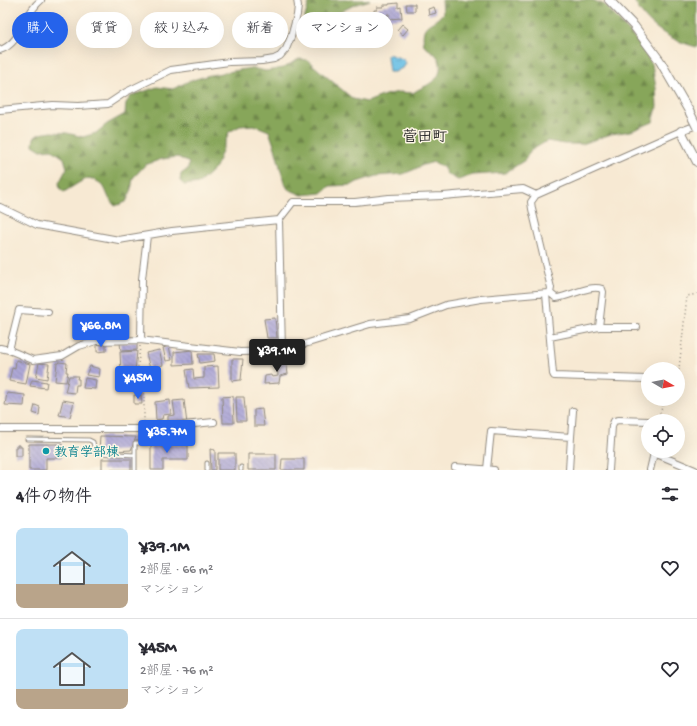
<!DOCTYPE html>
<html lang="ja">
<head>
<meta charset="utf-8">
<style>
	body { margin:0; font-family:"Gochi Hand","Klee One",sans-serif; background:#f2f2f3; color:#2b2b33; height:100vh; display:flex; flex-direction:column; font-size:15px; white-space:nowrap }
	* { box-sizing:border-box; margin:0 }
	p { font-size:13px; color:#7c7c81 }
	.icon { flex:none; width:22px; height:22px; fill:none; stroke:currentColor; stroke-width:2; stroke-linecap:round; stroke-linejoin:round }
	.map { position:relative; height:470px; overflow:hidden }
	.panel { display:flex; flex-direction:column; background:#fff; flex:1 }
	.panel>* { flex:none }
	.hud { position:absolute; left:12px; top:12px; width:400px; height:36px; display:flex; gap:8px }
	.needle { width:26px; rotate:100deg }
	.tools { position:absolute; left:641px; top:362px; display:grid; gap:8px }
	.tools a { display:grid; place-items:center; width:44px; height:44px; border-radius:50%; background:#fff; box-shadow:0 4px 16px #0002; font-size:20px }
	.price { position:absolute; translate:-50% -34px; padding:0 9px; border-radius:4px; background:#2563eb; color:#fff; font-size:13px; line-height:26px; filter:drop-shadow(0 1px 2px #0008) }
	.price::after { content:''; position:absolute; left:50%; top:24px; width:12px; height:9px; margin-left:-6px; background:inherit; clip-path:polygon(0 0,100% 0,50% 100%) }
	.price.current { background:#222; color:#fff }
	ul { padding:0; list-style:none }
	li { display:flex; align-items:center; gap:12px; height:100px; padding:0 16px }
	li+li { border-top:1px solid #e1e1e2 }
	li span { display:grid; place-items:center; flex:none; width:112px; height:80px; border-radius:8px; color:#555 }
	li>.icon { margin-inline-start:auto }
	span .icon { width:48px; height:48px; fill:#fffc; stroke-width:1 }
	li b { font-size:17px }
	h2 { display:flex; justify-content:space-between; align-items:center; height:48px; padding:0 16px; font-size:17px }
	.pill { padding:0 14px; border-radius:18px; background:#fff; box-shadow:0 4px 16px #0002; font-size:14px; line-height:36px }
	.pill.current { background:#2563eb; color:#fff }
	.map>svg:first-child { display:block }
	.forest { fill:url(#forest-firs); stroke:#596842 }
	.water { fill:url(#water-ripples); stroke:#4a7688 }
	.building { fill:url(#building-back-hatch) }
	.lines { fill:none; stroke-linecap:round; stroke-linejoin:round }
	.service-casing { stroke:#918a7f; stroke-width:5 }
	.minor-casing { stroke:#918a7f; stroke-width:8 }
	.tertiary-casing { stroke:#918a7f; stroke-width:10 }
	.path { stroke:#918a7f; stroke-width:1.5; stroke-dasharray:1 3; stroke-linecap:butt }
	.service { stroke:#fff; stroke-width:3 }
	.minor { stroke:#fff; stroke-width:6 }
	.tertiary { stroke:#fff; stroke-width:8 }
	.tertiary-bridge-casing { stroke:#918a7f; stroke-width:10; stroke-linecap:butt }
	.tertiary-bridge { stroke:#fff; stroke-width:8 }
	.culture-dot { fill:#0f9aa8; stroke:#fcf5e5; stroke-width:1.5 }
	.labels { text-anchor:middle; stroke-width:3; stroke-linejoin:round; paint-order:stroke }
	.culture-label { font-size:13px; font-weight:bold; fill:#0d838f; stroke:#fcf5e5; text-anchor:start }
	.quarter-label { font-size:15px; font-weight:bold; fill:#2b2b2b; stroke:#fcf5e5 }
</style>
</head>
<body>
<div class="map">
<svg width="697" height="470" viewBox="0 0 697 470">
	<defs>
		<pattern id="forest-firs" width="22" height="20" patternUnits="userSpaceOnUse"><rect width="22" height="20" fill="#87a65a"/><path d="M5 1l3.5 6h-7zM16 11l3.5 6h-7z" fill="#6f874b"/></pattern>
		<pattern id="water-ripples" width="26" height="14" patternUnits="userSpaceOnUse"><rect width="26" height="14" fill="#69c0e6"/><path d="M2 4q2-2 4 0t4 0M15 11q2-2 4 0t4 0" fill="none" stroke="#579cbb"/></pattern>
		<pattern id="building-back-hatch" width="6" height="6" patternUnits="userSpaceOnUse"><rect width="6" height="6" fill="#aea8d7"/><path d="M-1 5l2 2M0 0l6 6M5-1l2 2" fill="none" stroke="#8e89af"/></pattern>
	</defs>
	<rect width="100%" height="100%" fill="#fcf5e5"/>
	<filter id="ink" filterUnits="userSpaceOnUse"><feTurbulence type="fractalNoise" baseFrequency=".025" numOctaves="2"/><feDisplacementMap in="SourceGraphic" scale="8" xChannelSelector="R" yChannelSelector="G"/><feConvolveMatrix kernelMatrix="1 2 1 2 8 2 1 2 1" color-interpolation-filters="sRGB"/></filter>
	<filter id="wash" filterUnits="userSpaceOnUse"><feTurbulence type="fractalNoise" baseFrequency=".012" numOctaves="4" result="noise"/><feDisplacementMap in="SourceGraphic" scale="16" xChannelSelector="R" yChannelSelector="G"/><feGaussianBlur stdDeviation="0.9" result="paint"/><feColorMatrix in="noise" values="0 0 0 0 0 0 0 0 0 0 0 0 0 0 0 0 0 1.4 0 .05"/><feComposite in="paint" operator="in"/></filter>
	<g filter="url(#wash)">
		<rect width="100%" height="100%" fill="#f7e9d3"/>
		<!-- forest -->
		<path class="forest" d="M316,0H370L354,5L316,24L308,26L303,23L309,3Z
			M442,0H592L605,5L634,37L652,64L656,88L657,108L653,122L631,131L611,134L582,144H564L547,141L530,151L525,160L505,173L473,175L458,180L447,174L443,167L434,162L423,165L413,170L403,174L376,176L357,182L352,185L330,186L322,193L302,195L288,189L284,182L275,148L269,131L254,125L240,126L229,132L216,167L199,183L184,185L180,181L181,174L188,169L189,163L178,157L162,159L145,165L133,178L131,191L126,202L115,206C102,193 111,185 89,178L80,182L64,192L60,189L59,183L67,168L64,158L51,149L41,150L33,145L34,138L39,134L52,132L67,133L83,137L96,133L107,124L125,114L126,103L131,96L157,87L173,89L189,81L210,75L251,68L266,71L283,68L299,59L307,60L353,99L367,102L385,95L399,92L413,93C419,88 426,87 432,82C437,79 439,75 440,70C442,57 434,53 424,46C420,20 431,28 443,13Z
			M634,0H697V47C671,41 645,25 634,0Z"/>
		<!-- water -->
		<path class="water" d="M388,54L403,59L406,63L404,67L395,72H389L387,56Z"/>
		<g id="blocks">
			<!-- building -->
			<path class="building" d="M398,3V8L401,7L402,18L389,19V14H387L388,26H376L374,10H377V7H383V5H389V4Z
				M406,4H415V11H407Z
				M434,7L436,13L429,15L428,9Z
				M402,24L408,29L403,35L397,30Z
				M275,318L277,338H267L264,319Z
				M137,342V350L121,351L120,343Z
				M97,344H106V351L97,352Z
				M169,346L172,360L166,361L163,348Z
				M159,350L163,365L150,369L146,353Z
				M192,350L193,364L174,365V352Z
				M137,351L135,371L121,372L120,352Z
				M198,354H214L215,361L200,363Z
				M232,359H243L241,380L232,381Z
				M16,360L30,364L26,384L9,381L12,368L15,369Z
				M277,361H286L288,374L280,376L279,383L264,384L265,376L271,375L272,377L278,376Z
				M59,362L67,363L66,372H68L66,382L55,381L57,363H58Z
				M39,363L49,364L47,379L36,377Z
				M90,366L100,369L99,377L86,375Z
				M218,366L219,387L189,388L186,370L193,369L194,379L204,378V367Z
				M69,376H78L77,379H79V385H76L75,393L65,392Z
				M85,378L96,380L95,389L83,388Z
				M32,380L47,382L46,388L30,386Z
				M7,393L25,395L24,406L5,405Z
				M134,395H141L142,404H134Z
				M233,396L234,423H223L222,397Z
				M236,397H244L246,421H237Z
				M63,400L74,402L70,417L59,415Z
				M170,400L171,414L163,415L162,419L156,420L155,402Z
				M184,400L187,424L168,425V416L175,415L173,401Z
				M35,405L40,407L39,415L33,413Z
				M262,409L264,426H254V410Z
				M100,436L136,437L131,450L99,452Z
				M29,444H62V458H46V470H29Z
				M151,444L188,445V460H163V470H151Z
				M17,445H20V447H22V456H15V447H17Z
				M210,449L215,450V470H211Z
				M218,453H235V470H218Z
				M248,454H276V470H248Z
				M102,459H131V470H102Z
				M282,459H304V470H281Z"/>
		</g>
	</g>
	<g filter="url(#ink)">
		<use href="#blocks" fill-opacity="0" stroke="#918a7f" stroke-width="1"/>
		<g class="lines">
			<!-- service casing -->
			<g class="service-casing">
				<path id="service" d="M27,439L89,440L93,442L95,452L97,453L135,455
					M135,470V443H147
					M207,470V463
					M241,470V467"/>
			</g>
			<!-- minor casing -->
			<g class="minor-casing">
				<path id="minor" d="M0,50C22,43 24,13 41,0
					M0,110L53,105L78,106L108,104L126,92L171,70L229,62L262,61L274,59L280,56L286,49L291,37L297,15L298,6L297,0
					M0,207L37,225L119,240L172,231L279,220
					M550,293L556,298C569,297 590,284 602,289L603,292L599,327
					M546,294L553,374L554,376L646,379
					M550,337L599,327H637
					M141,340L142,279L147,236
					M0,348L9,350L33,360L62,356L79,346L96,341L140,340L240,352L282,351L370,324L410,319L446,305L481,299L548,293H550L551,288L532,209L531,202L536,195L681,131L697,125
					M9,350L19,310L48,312
					M282,351L279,220L293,202H355L389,198L443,196L523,189L536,195
					M0,429H144L214,422
					M654,451V453L695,470
					M455,467L494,470
					M487,469L491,431L571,437L573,411
					M569,470L571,437
					M609,470L612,426L614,421L619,420L648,421
					M650,470L654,453"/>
			</g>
			<!-- tertiary casing -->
			<g class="tertiary-casing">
				<path id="tertiary" d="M609,0L634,26L660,61L689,111
					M681,131L697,162"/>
			</g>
			<!-- path -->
			<path class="path" d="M140,346L137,375L144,378V423
				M678,378L687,296L697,294
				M657,421L663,405L667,399"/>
			<!-- service -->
			<use href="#service" class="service"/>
			<!-- minor -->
			<use href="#minor" class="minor"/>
			<!-- tertiary -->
			<use href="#tertiary" class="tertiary"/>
			<!-- tertiary-bridge casing -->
			<g class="tertiary-bridge-casing">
				<path id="tertiary-bridge" d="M689,111L697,127"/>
			</g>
			<!-- tertiary-bridge -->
			<use href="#tertiary-bridge" class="tertiary-bridge"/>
		</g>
	</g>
	<!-- markers -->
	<circle class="culture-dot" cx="46" cy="451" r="4"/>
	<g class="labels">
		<!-- culture labels -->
		<g class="culture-label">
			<text x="54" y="456">教育学部棟</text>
		</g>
		<!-- quarter labels -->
		<g class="quarter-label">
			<text x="425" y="141">菅田町</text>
		</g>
	</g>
</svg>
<div class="tools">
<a><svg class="needle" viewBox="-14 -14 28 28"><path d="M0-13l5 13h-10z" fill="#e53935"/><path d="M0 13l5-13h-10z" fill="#7c7c81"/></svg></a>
<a><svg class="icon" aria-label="locate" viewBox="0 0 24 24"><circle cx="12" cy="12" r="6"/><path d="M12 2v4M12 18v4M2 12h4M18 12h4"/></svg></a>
</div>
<b class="price" style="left:101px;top:348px">¥66.8M</b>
<b class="price current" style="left:277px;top:373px">¥39.1M</b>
<b class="price" style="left:138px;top:400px">¥45M</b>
<b class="price" style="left:167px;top:454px">¥35.7M</b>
<div class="hud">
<a class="pill current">購入</a>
<a class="pill">賃貸</a>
<a class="pill">絞り込み</a>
<a class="pill">新着</a>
<a class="pill">マンション</a>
</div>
</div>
<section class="panel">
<h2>4件の物件<svg class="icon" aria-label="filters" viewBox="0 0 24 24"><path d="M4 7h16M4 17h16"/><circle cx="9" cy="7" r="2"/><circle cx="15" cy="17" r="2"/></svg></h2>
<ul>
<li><span style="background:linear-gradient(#bfe0f5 70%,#b9a48a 0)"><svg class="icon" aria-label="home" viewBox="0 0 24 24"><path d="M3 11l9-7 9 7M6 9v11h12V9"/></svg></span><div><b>¥39.1M</b><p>2部屋 · 66 m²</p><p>マンション</p></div><svg class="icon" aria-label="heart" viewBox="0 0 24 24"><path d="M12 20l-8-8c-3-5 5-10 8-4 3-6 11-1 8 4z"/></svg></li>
<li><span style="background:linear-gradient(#bfe0f5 75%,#b9a48a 0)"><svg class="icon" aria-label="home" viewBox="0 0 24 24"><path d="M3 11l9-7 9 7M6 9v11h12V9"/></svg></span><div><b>¥45M</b><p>2部屋 · 76 m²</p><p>マンション</p></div><svg class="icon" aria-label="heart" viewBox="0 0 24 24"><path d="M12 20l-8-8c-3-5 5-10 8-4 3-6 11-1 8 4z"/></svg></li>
</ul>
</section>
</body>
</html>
